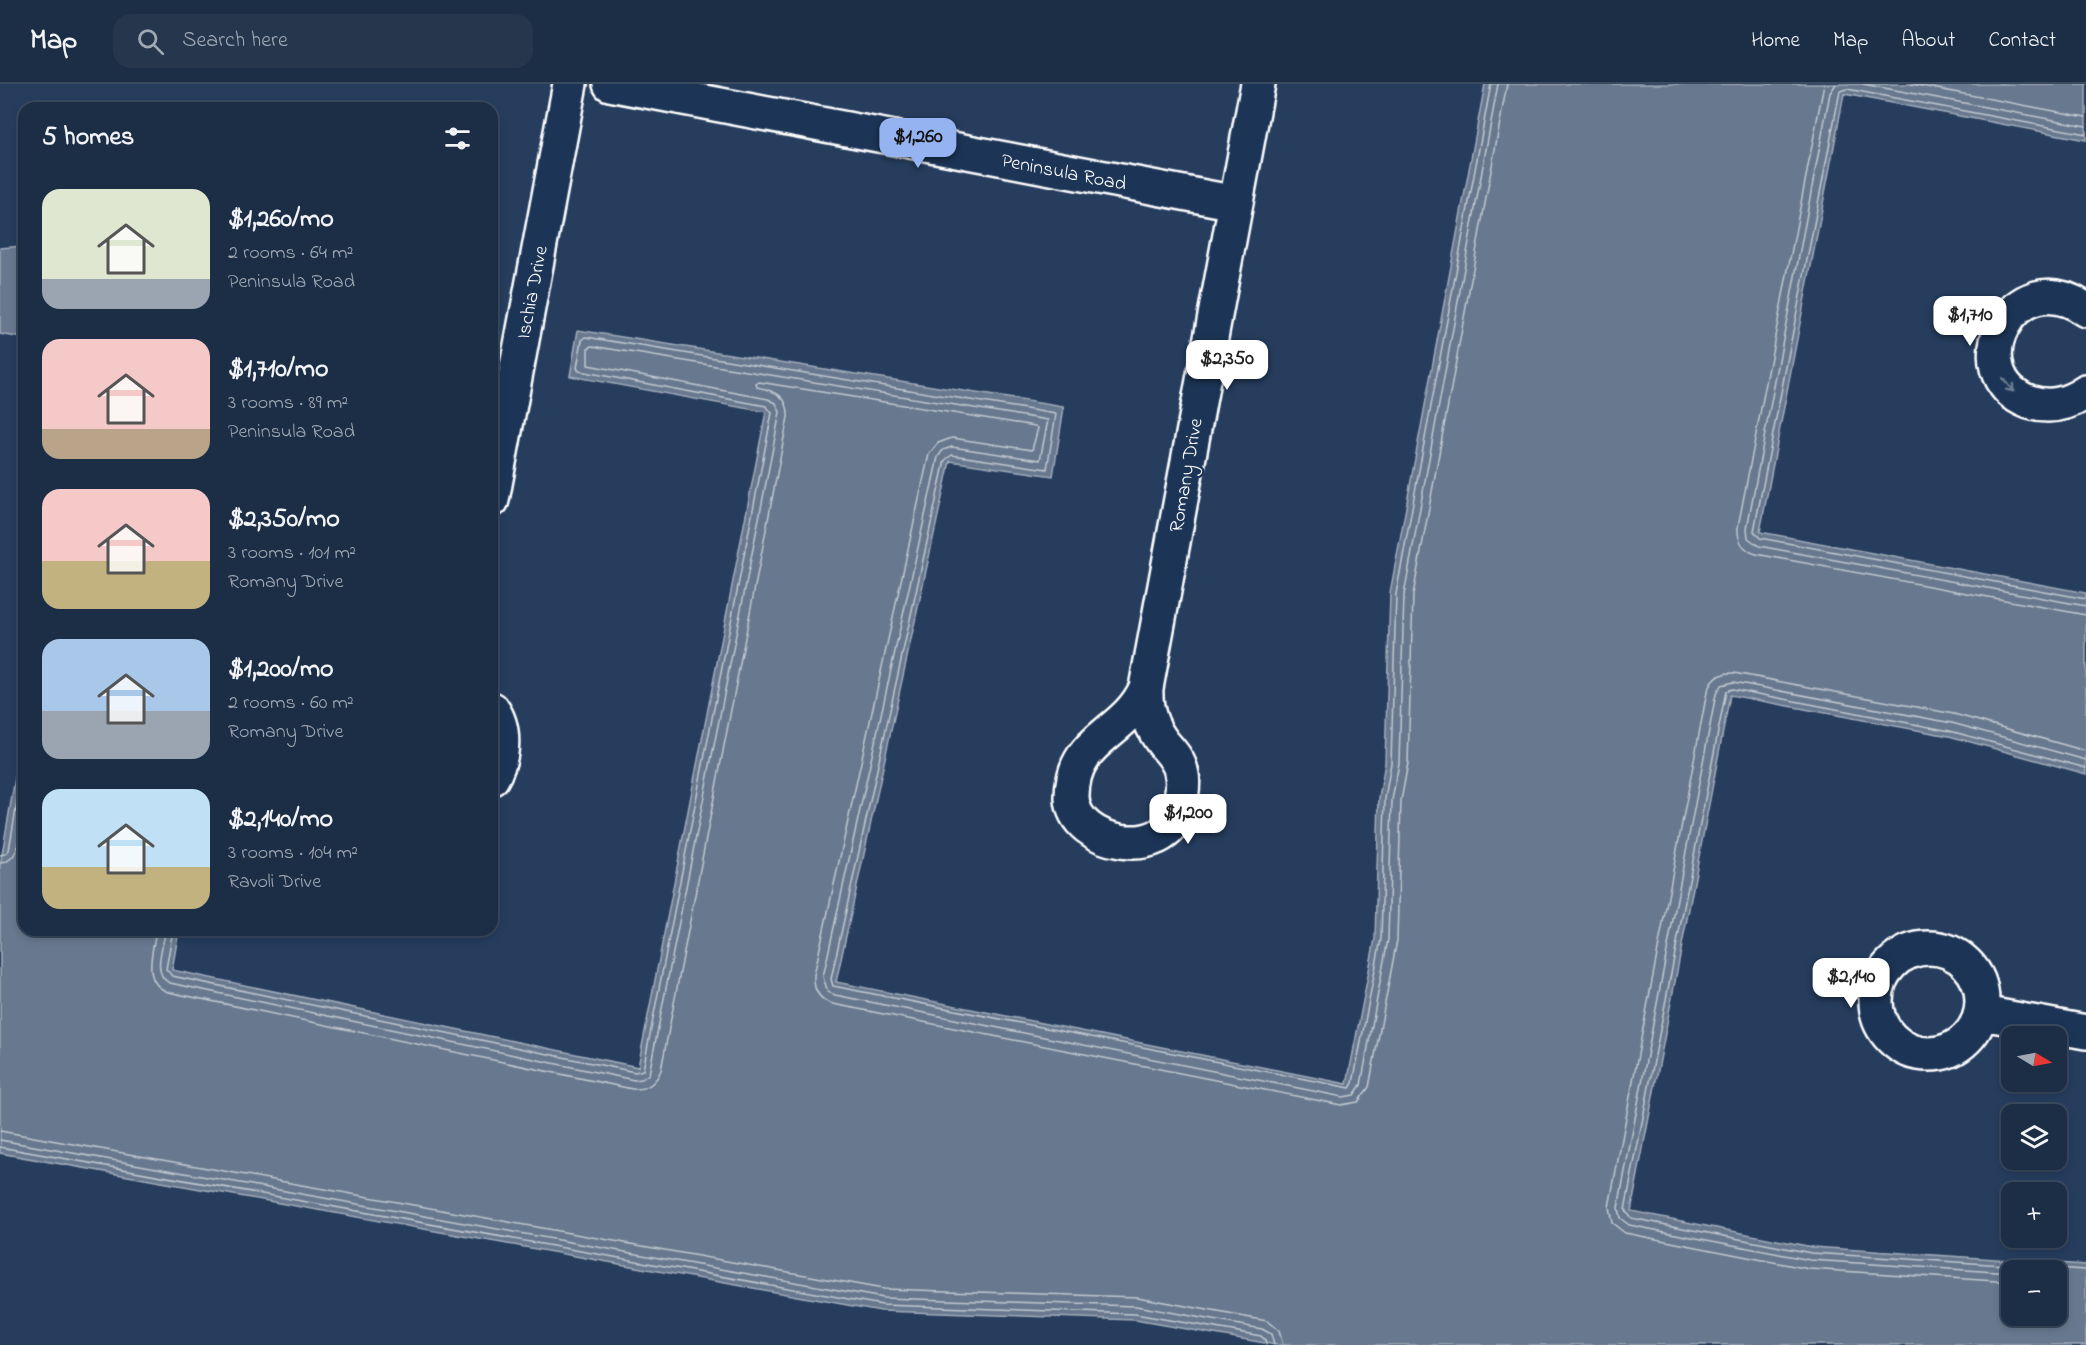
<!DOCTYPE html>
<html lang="en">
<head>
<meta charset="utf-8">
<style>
	body { margin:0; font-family:"Indie Flower",sans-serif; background:#25364d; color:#f1f3f6; height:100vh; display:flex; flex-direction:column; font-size:22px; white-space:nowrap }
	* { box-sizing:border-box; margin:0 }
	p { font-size:20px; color:#a0a8b3 }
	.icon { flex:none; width:33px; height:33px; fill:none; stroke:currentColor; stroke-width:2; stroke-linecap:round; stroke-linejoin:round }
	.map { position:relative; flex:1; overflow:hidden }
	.panel { position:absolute; left:18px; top:18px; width:480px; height:834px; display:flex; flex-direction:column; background:#1c2e46; border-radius:18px; box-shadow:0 3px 9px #0003,0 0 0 2px #3a4a5f }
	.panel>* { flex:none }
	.needle { width:39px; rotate:100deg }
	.fabs { position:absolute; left:2001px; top:942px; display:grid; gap:12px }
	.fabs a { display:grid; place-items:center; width:66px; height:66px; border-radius:12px; background:#1c2e46; box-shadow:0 3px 9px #0003,0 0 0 2px #3a4a5f; font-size:30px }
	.price { position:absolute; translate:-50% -51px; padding:0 14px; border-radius:12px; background:#fff; color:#222; font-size:20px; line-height:39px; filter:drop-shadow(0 2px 3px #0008) }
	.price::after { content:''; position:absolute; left:50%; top:36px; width:18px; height:14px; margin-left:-9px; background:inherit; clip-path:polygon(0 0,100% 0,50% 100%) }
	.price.active { background:#95b2f1; color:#111 }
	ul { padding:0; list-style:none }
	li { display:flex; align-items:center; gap:18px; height:150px; padding:0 24px }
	li span { display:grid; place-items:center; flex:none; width:168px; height:120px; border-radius:18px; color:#555 }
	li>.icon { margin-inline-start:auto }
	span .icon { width:72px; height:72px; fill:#fffc; stroke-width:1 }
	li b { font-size:26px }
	h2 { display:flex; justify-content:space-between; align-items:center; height:72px; padding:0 24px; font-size:26px }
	header { display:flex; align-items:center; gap:36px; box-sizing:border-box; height:84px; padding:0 30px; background:#1c2e46; border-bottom:2px solid #3a4a5f }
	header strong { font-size:28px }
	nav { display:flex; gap:33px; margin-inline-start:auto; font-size:21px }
	.search { width:420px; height:54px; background:#25364d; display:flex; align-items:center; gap:15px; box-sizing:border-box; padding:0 21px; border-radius:18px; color:#a0a8b3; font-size:22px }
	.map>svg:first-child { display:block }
	.water { fill:#67788e; stroke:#a4aebb; stroke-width:1.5; fill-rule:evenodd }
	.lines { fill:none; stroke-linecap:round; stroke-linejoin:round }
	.shore { stroke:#c2c9d2; stroke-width:1.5 }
	.street-casing { stroke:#fff; stroke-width:38 }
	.street { stroke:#1d3557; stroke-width:33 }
	.oneway { stroke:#6c7c92 }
	.labels { text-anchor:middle; stroke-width:4.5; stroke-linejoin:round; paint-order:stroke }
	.street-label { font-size:20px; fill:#fff; stroke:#1d3557 }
</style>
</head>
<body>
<header>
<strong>Map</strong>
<div class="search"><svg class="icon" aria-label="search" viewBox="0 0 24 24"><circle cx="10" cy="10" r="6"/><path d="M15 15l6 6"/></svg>Search here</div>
<nav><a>Home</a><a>Map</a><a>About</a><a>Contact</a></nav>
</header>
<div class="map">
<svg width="2086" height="1261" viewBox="0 0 2086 1261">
	<rect width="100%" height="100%" fill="#263d5e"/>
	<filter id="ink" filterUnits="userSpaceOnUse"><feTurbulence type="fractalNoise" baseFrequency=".0167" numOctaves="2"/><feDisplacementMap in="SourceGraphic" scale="12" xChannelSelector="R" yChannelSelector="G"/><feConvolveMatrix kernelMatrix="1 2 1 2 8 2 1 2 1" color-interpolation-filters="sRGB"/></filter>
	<g filter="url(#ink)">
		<!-- water -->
		<path class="water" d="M1485,0H2086V56L1844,10L1760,448L2086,509V690L1949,652L1730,611L1631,1127L1812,1163L2086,1181V1261H1276L1135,1236L881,1227L0,1069V782L24,642V846H179L172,886L638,983L766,328L570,292L578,246L1064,323L1053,392L950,377L836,898L1347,1000L1375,855L1379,714L1385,679L1390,509ZM2012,1186H2056V1232H2012Z
			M24,162V254L0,250V164Z"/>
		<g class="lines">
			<!-- shore -->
			<path class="shore" d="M1824,0L1738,443C1737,456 1743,466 1756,470L2086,531
				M1836,0L1830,9L1747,444L1748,454L1759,462L2086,522
				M1863,0L2086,42
				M1911,0L2086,33
				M2086,50L1847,5L1840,7L1754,447L1760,454L2086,515
				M2086,684L1950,647L1732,605L1726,607L1625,1126L1631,1134L1811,1169L2086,1186
				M0,771L5,770L9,766L24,678
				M0,779C23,778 21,739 24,722
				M156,846C153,868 141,898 168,908L632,1005C646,1006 656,999 661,986L788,333C789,312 775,307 757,303L756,300L759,298L1035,342L1038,344L1032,366L952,354L938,359L929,370L814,891C813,906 819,916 833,920L1341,1021L1358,1018L1369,1003L1397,856L1401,717L1408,679L1413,511L1507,0
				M166,846C163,862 151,891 170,899L634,996L642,995L649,990L780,328L776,319L768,315L588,281V264L592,262L1048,336L1040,376L952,363L943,366L938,373L823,893L828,908L835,911L1343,1013L1354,1011L1361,1001L1388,855L1392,716L1399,679L1404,511L1498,0
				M173,846L166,885L172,892L635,988L643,986L772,329L766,322L579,287L577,284L582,256L586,253L1056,330L1047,385L952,371L945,376L831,895L833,902L1350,1004L1353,999L1381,855L1385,715L1391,679L1396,510L1491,0
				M0,1047L883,1205L1137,1213L1267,1237L1279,1247L1283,1261
				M0,1056L883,1214L1136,1222L1262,1245L1271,1250L1274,1261
				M0,1063L882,1221L1135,1230L1261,1252L1265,1256L1266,1261
				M2012,1189L1810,1176L1629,1141L1620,1134L1618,1124L1716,610L1721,601L1733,598L1952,639L2086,676
				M2012,1198L1809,1185L1625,1149L1612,1139L1609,1123L1707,608C1711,595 1720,588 1734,589L1954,630L2086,667"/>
			<!-- street casing -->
			<g class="street-casing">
				<path id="street" d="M610,0L1236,119
					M2086,226C2012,173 1957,291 2029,318C2050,325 2068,320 2086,308
					M492,416L570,0
					M1146,604L1258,0
					M1146,604C1145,625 1151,644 1164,660C1172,669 1180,678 1182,691C1184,702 1181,716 1178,727C1167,777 1074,762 1072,714C1071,653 1125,652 1146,604Z
					M492,625C506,644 504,674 492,694
					M1876 917a53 53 0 1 1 106 0a53 53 0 1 1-106 0Z
					M1982,929L2086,948"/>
			</g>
			<!-- street -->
			<use href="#street" class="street"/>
		</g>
		<!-- one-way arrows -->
		<defs><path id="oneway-shaft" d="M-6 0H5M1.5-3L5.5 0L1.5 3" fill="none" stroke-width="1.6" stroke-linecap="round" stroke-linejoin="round" transform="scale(1.5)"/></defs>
		<use class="oneway" href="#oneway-shaft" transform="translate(2008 301) rotate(50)"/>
	</g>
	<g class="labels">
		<!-- street labels -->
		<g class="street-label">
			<text transform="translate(1064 87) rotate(11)" y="7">Peninsula Road</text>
			<text transform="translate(531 208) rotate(-79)" y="7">Ischia Drive</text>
			<text transform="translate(1185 391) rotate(-80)" y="7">Romany Drive</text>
		</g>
	</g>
</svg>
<div class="fabs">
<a><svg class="needle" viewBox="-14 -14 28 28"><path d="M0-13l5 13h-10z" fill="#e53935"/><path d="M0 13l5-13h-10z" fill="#a0a8b3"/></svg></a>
<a><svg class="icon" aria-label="layers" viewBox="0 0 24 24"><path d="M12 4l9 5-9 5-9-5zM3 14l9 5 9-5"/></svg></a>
<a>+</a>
<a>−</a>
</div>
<b class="price active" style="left:918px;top:85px">$1,260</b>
<b class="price" style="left:1970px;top:263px">$1,710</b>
<b class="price" style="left:1227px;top:307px">$2,350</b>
<b class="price" style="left:1188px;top:761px">$1,200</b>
<b class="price" style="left:1851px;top:925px">$2,140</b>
<section class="panel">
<h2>5 homes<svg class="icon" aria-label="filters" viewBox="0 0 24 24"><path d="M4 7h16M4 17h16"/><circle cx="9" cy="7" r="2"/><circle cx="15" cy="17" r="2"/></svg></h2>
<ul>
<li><span style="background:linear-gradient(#dfe7d0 75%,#9aa5b1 0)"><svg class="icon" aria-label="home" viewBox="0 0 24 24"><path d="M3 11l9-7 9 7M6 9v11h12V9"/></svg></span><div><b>$1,260/mo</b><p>2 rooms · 64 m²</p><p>Peninsula Road</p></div></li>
<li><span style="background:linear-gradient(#f6c9c9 75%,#b9a48a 0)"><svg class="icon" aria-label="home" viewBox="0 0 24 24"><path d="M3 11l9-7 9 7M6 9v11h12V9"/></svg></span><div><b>$1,710/mo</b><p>3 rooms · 89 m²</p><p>Peninsula Road</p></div></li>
<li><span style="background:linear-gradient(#f6c9c9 60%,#c2b280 0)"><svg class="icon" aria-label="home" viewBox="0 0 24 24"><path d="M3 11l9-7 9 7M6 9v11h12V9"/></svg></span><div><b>$2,350/mo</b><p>3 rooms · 101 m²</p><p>Romany Drive</p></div></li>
<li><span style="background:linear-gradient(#a9c7e8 60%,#9aa5b1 0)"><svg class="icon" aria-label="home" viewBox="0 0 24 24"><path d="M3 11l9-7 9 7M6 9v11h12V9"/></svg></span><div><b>$1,200/mo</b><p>2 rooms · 60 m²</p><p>Romany Drive</p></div></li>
<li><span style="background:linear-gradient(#bfe0f5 65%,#c2b280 0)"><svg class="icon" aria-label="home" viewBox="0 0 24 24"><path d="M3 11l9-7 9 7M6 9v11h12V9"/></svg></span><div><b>$2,140/mo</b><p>3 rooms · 104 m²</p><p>Ravoli Drive</p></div></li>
</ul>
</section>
</div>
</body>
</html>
